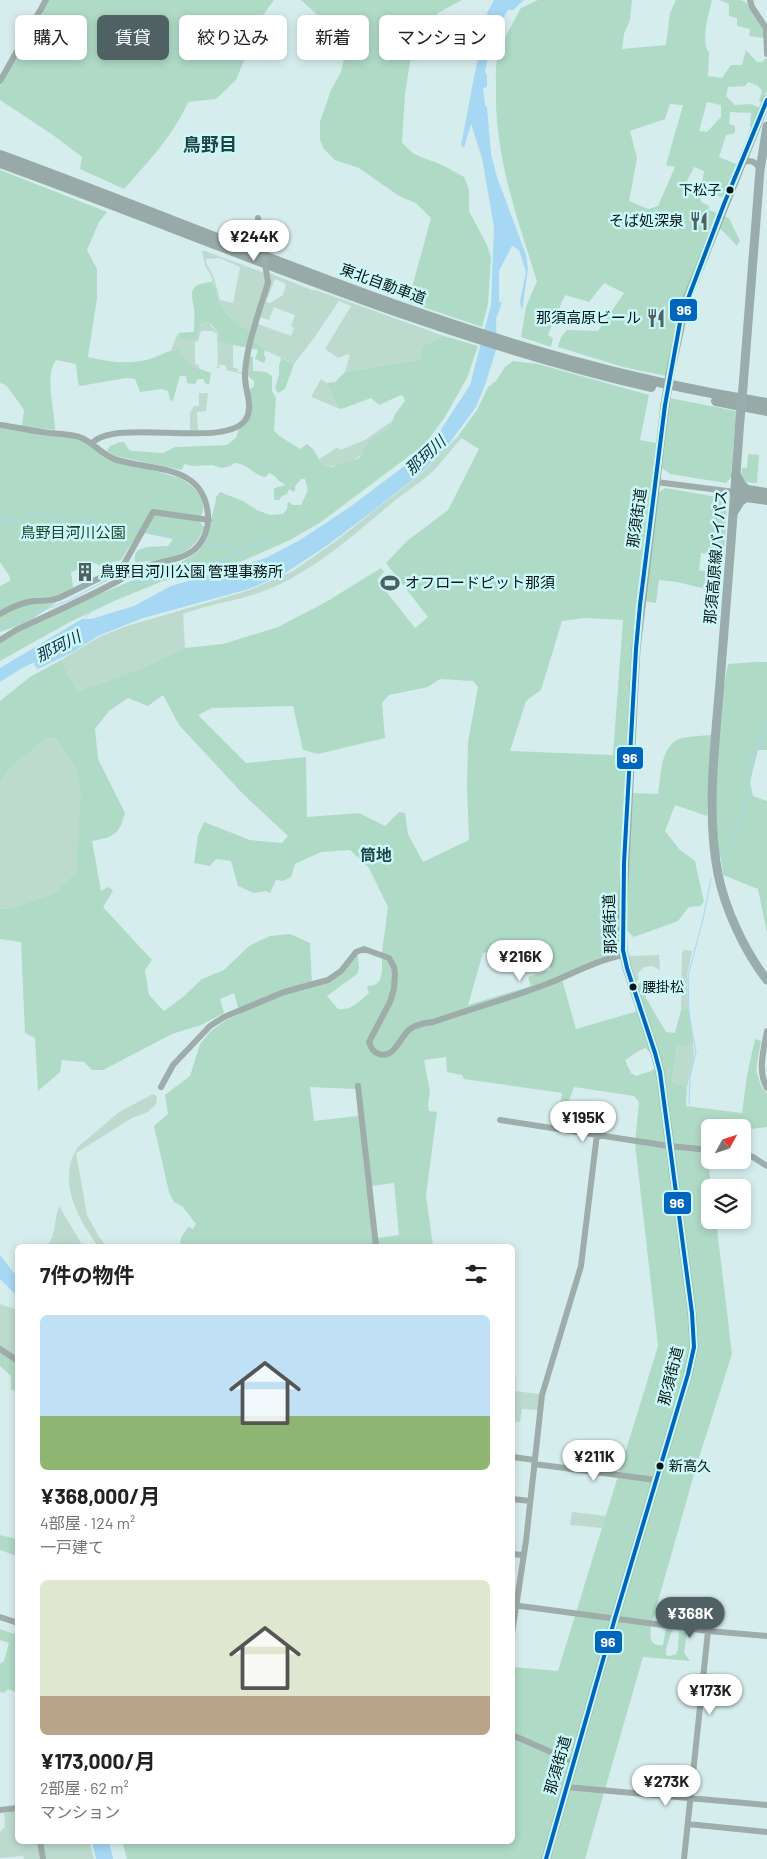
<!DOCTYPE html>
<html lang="ja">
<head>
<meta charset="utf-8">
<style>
	body { margin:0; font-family:Barlow,"Noto Sans JP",sans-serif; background:#f2f2f2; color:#222; height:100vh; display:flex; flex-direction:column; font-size:19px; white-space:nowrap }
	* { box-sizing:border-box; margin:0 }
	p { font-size:16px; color:#767676 }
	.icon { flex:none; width:28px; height:28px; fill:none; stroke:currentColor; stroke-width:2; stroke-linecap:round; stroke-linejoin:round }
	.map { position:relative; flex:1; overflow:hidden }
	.panel { position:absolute; left:15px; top:1244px; width:500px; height:600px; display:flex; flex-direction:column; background:#fff; border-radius:8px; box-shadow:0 2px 8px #0003 }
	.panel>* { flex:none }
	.guide { position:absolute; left:15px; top:15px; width:500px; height:45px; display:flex; gap:10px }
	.needle { width:32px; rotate:50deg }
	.buttons { position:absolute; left:701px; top:1119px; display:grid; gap:10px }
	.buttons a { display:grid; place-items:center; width:50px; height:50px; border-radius:8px; background:#fff; box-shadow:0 2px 8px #0003; font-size:25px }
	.price { position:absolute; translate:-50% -42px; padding:0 11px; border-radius:18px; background:#fff; color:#222; font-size:16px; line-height:32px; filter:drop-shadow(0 1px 2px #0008) }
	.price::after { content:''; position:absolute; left:50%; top:30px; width:15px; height:11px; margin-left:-8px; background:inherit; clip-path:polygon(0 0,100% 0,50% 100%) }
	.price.active { background:#4f6162; color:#fff }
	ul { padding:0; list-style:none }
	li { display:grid; align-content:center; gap:10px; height:265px; padding:0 25px }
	li span { display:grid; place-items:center; height:155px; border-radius:8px; color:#555 }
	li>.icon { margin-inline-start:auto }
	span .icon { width:90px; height:90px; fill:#fffc; stroke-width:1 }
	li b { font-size:21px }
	h2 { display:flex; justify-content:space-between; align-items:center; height:60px; padding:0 25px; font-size:21px }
	.pill { padding:0 18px; border-radius:8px; background:#fff; box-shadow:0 2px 8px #0003; font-size:18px; line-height:45px }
	.pill.active { background:#4f6162; color:#fff }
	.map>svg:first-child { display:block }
	.green { fill:#bcdbce; fill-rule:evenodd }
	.forest { fill:#afdac6; fill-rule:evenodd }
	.water { fill:#a6d7f3 }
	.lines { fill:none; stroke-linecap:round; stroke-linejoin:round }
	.stream { stroke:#a6d7f3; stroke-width:1 }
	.minor { stroke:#9eacaa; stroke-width:6 }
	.major { stroke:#9aadad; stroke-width:9 }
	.highway { stroke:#98aaa8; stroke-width:10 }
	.minor-bridge { stroke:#9eacaa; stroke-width:6 }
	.major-bridge { stroke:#9aadad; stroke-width:9 }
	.bus-1-casing { stroke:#ccf7f8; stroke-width:8 }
	.bus-1 { stroke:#0065bd; stroke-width:4 }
	.bus-dot { fill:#061617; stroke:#ccf7f8; stroke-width:2 }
	.labels { text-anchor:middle; stroke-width:5; stroke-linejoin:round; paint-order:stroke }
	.bus-label { font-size:14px; fill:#061617; stroke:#ccf7f8; text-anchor:start }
	.poi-label { font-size:15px; fill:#061617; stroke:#ccf7f8; text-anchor:end }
	.street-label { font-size:15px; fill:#061617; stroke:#ccf7f8 }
	.park-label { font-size:15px; fill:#16442b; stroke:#ccf7f8 }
	.water-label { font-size:16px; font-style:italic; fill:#132f40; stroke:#ccf7f8 }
	.neighbourhood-label { font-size:16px; font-weight:bold; fill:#1d4445; stroke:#ccf7f8 }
	.quarter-label { font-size:18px; font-weight:bold; fill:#1d4445; stroke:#ccf7f8 }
	.line-badge { stroke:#ccf7f8; stroke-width:2 }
	.badge-label { font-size:14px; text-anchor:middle; font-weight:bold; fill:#fff }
</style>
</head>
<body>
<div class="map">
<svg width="767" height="1859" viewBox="0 0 767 1859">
	<rect width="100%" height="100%" fill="#d6edee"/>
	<!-- green -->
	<path class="green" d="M202,250L265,273L266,283L251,332C238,323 229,320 221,305C217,298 217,290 212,282V278L205,265ZM220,258L240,267L233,303L220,300C216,286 215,276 206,263V259Z
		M269,273L312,290H316L444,336L422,346L420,359L345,372L350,355L348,354L338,358L325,349L351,306L339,301L314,338L294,364C281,356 263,352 253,342ZM275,279L286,284L283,295L270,303L266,302ZM274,307L295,315L291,326L294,328L291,336L258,324L260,317L269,320Z
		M205,322L210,323L211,326L219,333V342L233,345V367L238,369V372H244L243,374L226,370V366L220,364L219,368H216L218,366L217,334L212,331H201L198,341L195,342V364L199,365V369L192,366L179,349L171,350L178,333V335L198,338V328Z
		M321,379L327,383L338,408L311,397Z
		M199,393H208L206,411L197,412L198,430H190V413L194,406H199Z
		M392,421L390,427C371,446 353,471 322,465L319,459L338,447L340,450L365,440Z
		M458,436L462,438C452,448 444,460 434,470C423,481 410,489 398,498C359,530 321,566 274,587C245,600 213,603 183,614L185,648L138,670L77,691L61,660L99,637L127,626L250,590L293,571L336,541L422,473Z
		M46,738L56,739L77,772L82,792L76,872L54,893L13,908L0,909V783L7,771Z
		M685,950L692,951L687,976L688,1007L681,1010L682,952Z
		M659,955L660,970L652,966L644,967L638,973L639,980L634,981L628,956Z
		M693,1041L694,1058L687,1087L672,1082L677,1046L687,1047Z
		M153,1094L157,1097L156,1104L148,1112L132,1118L76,1153L87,1215L98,1235L106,1246H98C78,1219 56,1180 78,1147L119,1112Z
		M59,1206L83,1246H47C56,1235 54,1220 59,1206Z
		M0,1304L17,1310V1359L0,1346Z
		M513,1379H516L514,1391L540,1394L538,1410L522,1409L520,1422L513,1421Z
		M572,1512L606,1516L602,1528L570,1525Z
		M17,1811L18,1841H89L94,1859H24L23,1856L0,1858V1832L5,1827L4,1813Z"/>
	<!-- forest -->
	<path class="forest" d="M48,0H274L261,18L236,80L216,99L188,102C173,136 148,162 124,189L80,169L82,157L53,135L0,100V86Z
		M301,0H462L438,13L413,44L405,94L402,142C415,159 425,157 442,165C450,169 457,173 464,177L469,190V211L487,245L491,258L488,304L482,327L408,302L431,218L416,203L399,196L359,168L335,160L323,148L320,140V122L331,90L341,72L346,49L344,41L338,34Z
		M538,0H632L630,20L624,34L622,49L666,45L670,13L676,0H712C709,14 700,41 709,53L708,76L722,78L731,65H742L746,50L757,62H762L766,58L767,59V90L762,103L759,101L762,91L758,86L748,82L745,86L728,87L726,96L735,105L751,104L760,108L753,128L750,126L751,113L730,112L729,124L735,126V133L726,135L719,157L738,165L724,198L716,195L718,189L702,182L704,171L694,167L685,185L700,192L701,202L709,206V210L729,218L740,241L737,246C729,238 724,229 713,226L666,376L623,367L558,347L561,337L567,330L598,331L624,293L604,283L589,302L565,295L548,335L553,338L551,347L521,337L526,307L537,281C517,218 494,154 496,87C496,77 495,65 498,56C503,39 513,23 521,8ZM707,102L721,105V117L707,132L699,131ZM670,104L683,105L666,165L675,167L658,206L648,209L629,201L637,158L630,131L665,119Z
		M719,0C726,0 733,0 740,0C754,3 764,26 765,38L749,36L750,29L737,26V18L729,16V4Z
		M0,170L107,212L99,222L87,250L97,269V298L88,357C108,362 129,365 150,359C160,356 168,350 179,349L192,366L211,373L209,384H206L203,379H198L195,384L187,383L186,376H180L173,400L172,401L170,400L168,391L162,389L140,392L135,379L126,378L80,386L78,383L76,364L56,360C44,376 55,411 55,430L22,426L24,410L22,407L6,385L0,383Z
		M212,282C217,290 217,298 221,305C229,320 238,323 251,332L253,342L265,349L264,355L266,358L264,363L255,359L258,350L219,342V333L210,323L205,322C198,326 198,330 198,338L193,340L180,338L178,333L193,332L194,331C194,324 195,316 194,309C190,290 190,284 212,282Z
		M444,336L478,346L467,378L445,417L425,444L321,522L290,540L245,560L206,573L163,581L114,601L68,623L0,661V642C43,615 91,598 138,578C158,570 183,565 199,550C211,538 209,526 213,512C214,506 216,503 216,497L220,492L243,501L257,510L270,515L283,514L287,509L288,502L293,505H301L308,490L305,479H301L295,486V491L294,492L289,489L287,494L282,496L279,500H274V489L277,487L284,486L285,484L279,481L275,476L269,473L266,477C254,476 249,464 235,463L230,466L222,468L212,465L193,466L184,464L182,470L115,456L107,451L110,446L120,442H124L129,450L133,451L163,453L175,447L227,445L236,438L239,429L244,424L248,391L254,386V381L248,376L249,356L253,357V371L266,372L272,376V391L276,398L274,430L278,435L300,449L307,444L314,450L322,465L332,467L359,458L368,442L390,427L395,414L405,401L403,396L401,395L379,405L371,398L341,409L338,408L327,383L335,382L345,372L420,359L422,346Z
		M281,358L294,364L285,389L278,393L275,388L279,375V366Z
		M513,361L538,364L649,395L640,440L656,443L651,487L619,951L561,976L576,1029L638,1011L652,1051L649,1052L646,1048C638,1050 632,1056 625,1060L631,1073L636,1076L651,1071L657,1067L636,984L642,983L646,984V998L666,1032L675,1033L681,1010L688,1007L693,1041L687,1047L677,1046L672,1082L687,1087L686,1106L742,1113L747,1075L755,1039L761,1041L756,1070L761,1086L767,1094V1127L743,1130L739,1124L705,1128L711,1187L710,1220H716L732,1354L697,1464L651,1626C650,1636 649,1647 663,1645L666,1629L672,1630L666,1649V1655L670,1656L676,1654L678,1649L679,1631L687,1632L684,1653L690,1661L643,1657L585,1859H127L122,1841H512L513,1667L558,1671L658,1346L635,1143L639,1102L634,1096L574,1087L567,1106L560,1104L562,1093L464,1079L462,1075L447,1072L446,1057L424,1060L430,1092L428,1104L429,1111L437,1112L426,1195L433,1246H180L181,1238L188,1227L193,1229L196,1224L183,1207L174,1202L169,1192L154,1126L168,1114L165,1095L190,1076L200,1044L211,1031L226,1020L240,1014L234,993L220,999L224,1013L201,1025L172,1034L103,1070H92L84,1062L62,1060L60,1072L38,1091L35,1038L25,1033L21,942L0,939V909L13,908L54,893L76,872L81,792L77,772L56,739L46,738L7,771L0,783V701L30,677L61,660L77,691L138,670L185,648L223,644L278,627L326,602L381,568L384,572L377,580L415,628L428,617L386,563L407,541L448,510L479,449L458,436L477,410L488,387L496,381L505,367ZM585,618L623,620L613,755L510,751L526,701L541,690L562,621ZM440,679L473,681L478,687L468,742L467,788L469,840L423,862L408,834L405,813L399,812L385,826L359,813L307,817L306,757L246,763L198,715L212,708L293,706L303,750L318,754L385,738L382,703L389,695L428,687ZM163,695L179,725L244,795L288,836L282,843L250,840L204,822L198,835L194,863L210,866L216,859L231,861L238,886L254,893L266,891L270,893L276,880L283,881L291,877L295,864L321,852L350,850L369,868L388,907L382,952V971L380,980L375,985L367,986L369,993C359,1001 352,1011 338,1009L327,996L357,974L359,969L358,956L356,955L328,981L312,986L310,943L290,934L270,936L249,946L224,970L202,979L183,997L164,1011L149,995L145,970L152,960L103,907L113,891L109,887L101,891L92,841C114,837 119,835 125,813L98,759L95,729L109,711L128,698L148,706ZM519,945L522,956L538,953L547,955L551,970L528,977L531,986L468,1005L483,953ZM310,1087L356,1089L358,1116L314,1121ZM394,1183L399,1235L377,1238L371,1186Z
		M670,398L736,411L731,477L726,483L670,474L662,468Z
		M0,426L72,437L87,441L104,456L180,478C191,484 204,495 203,509C203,514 200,516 199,521L204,527C194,559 162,559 135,563V555L138,550L147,547L168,546L173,539L139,532L121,560L100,566L95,563L71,572L73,587L54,604L28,622L0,632V586L10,581V577L0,562Z
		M748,454L759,455L757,483L743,482L741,478L742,468H747Z
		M665,488L723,498L727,506L724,556L701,553L699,570L709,572L706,589L677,582L659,580L656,603L643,601L658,493Z
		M756,662H767V750H758L750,782L753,796L767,801V933L758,889L723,875L721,858L718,854L715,795L722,696L728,664Z
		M711,735L707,816L675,805L665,831L680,850L695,861L704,902L700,906L689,907L678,921L634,937L625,929L631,793L658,794C661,776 660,744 682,738C691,736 702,736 711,735Z
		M0,1350L17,1363V1391L11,1390V1376L0,1366Z
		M0,1535L16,1539L17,1541V1556L0,1550Z
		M0,1629L17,1635V1693L8,1689L4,1693L0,1692V1664L4,1661L9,1643L0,1640Z"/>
	<!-- water -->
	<path class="water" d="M494,0H524L513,10H508L493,35L485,71L487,76V87L483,88L485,105L487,107L491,154L497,177L526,255L528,269L522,311L520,301L526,272L519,250L512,246L499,271V302H502L496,319L497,347L485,385L476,407L445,449L421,473L373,511L325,547L282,575L249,589L143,618L98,636L73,652L38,669L34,665L35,662L24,667L0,682V668L82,619H91L134,606L171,586L266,558L300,540L350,507L411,461L440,431L470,385L491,305L494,227L482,158L471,124L464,148L461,145C470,103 475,60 489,20L487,13Z
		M0,1255L17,1277V1296L0,1279Z
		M92,1841H109L113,1859H96Z"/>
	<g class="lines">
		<!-- stream -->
		<path class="stream" d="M0,516L9,521
			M0,524L32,515L42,514L140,530
			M146,531L195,541
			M207,544L224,545L234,550
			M135,558L148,551L180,548L191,541
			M223,571V560L227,559L235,551L249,547L265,540
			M86,617L94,607L135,583L202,567L223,560
			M0,627L70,600L118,574
			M723,866L747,796V775L760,739L767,726
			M689,1104L690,1077L696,1052L689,1013L688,976L703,919L711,879"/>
		<!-- minor -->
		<path class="minor" d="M750,0L752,7L766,28L767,54
			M0,81L46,0
			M741,163C750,159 756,161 760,170
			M258,218L261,239
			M0,425C16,427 32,431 49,433C60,434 72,434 82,438C95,444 103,456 117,460C153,471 204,464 208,515C209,528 204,541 195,549C180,562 158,560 141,568C133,571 126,577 118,581C85,599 50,614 16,630L0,640
			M92,443C118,417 227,450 246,419C254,406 244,389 245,374C246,353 253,331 259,311C262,301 266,291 268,282
			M656,482L735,492
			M124,564L153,512L209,520
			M0,614C9,608 24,602 35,601C44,601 50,601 59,598L112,572L124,564L130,574
			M767,1031C764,1048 757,1071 767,1088
			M358,1086L376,1246
			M161,1087L173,1065L210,1026L224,1017L284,992L328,980L341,971L356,952L364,949L389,958L394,967L395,973L394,989L390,1002L369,1042C371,1048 373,1052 379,1054C395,1059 400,1036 410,1029C417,1024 425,1023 433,1022C471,1009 510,998 547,984C573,974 596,960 624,955
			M500,1120L669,1146L710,1150
			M742,1154L753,1157L767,1166
			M0,1349L18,1361
			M512,1457L535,1460
			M534,1464L656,1480
			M512,1499L530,1501
			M512,1554L523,1555
			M512,1605L708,1631L767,1636
			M0,1617L18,1623
			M512,1633L526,1541L542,1395L581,1266L597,1134
			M512,1735L574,1762
			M566,1787L767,1805
			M0,1810L18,1808
			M688,1824L767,1832
			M40,1841L43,1859
			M684,1859L708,1631"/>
		<!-- major -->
		<path class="major" d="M670,374L685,304L767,100
			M743,387L760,170L767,126
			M740,419C734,507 727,594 720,682C715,745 706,812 718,874C725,909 745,952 767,980
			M546,1859L615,1618L688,1374L694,1347L692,1313L660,1072L655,1053L627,968L623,950L622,921L636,649L665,405"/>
		<!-- highway -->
		<path class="highway" d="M0,155C189,224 374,306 569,360C634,378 700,392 767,403
			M0,163C216,241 426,335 651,387
			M716,401L767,411
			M736,475L741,485L747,490
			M735,492L746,497L767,500
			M736,492L747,490L767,493
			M734,511L740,501L746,497"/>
		<!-- minor-bridge -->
		<path class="minor-bridge" d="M261,239L268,282"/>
		<!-- major-bridge -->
		<path class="major-bridge" d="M665,405L670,374
			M740,419L743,387"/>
		<!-- bus-1 casing -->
		<g class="bus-1-casing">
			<path id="bus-1" d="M546,1859L615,1618L688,1374L694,1347L692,1313L660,1072L655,1053L627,968L623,950L624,863L636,649L640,605L665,405L681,317L724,204L767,100"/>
		</g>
		<!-- bus-1 -->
		<use href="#bus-1" class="bus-1"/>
	</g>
	<!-- icons -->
	<defs>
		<g id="restaurant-bare" transform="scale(1.5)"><path d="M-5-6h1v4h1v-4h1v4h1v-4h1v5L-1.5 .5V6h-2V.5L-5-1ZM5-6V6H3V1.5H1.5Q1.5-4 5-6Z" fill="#4f6162" stroke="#ccf7f8" stroke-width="2.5" paint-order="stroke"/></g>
		<g id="building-bare" transform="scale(1.5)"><path d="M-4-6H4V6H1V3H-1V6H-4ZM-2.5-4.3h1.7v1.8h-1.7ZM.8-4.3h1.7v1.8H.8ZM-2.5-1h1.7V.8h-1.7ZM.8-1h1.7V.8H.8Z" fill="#4f6162" stroke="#ccf7f8" stroke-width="2.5" paint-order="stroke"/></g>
		<g id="stadium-bare" transform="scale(1.5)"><path d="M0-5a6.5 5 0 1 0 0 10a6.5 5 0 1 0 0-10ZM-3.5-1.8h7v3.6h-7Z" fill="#4f6162" stroke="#ccf7f8" stroke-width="2.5" paint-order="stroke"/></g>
	</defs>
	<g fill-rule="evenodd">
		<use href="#restaurant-bare" x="699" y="221"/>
		<use href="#restaurant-bare" x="656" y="318"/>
		<use href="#building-bare" x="85" y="572"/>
		<use href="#stadium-bare" x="390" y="583"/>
	</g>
	<!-- markers -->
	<g class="bus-dot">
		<circle cx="730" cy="190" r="4.5"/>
		<circle cx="633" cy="987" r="4.5"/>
		<circle cx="660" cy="1466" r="4.5"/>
	</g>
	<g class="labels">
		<!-- bus labels -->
		<g class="bus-label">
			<text x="721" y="195" text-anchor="end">下松子</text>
			<text x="642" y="992">腰掛松</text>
			<text x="669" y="1471">新高久</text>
		</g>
		<!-- poi labels -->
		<g class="poi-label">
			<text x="684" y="226">そば処深泉</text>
			<text x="641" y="323">那須高原ビール</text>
			<text x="100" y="577" text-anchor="start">鳥野目河川公園 管理事務所</text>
			<text x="405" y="588" text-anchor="start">オフロードピット那須</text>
		</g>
		<!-- street labels -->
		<g class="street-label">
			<text transform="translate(383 284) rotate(20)" y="5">東北自動車道</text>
			<text transform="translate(637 518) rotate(-82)" y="5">那須街道</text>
			<text transform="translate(716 557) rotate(-85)" y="5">那須高原線バイパス</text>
			<text transform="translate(610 924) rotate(-92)" y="5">那須街道</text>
			<text transform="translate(671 1376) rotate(-76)" y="5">那須街道</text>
			<text transform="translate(558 1765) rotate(-74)" y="5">那須街道</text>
		</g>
		<!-- park labels -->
		<g class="park-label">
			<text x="73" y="538">鳥野目河川公園</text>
		</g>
		<!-- water labels -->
		<g class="water-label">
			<text transform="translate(425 455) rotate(-43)" y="6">那珂川</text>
			<text transform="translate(58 646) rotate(-27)" y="6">那珂川</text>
		</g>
		<!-- neighbourhood labels -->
		<g class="neighbourhood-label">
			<text x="376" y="861">筒地</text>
		</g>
		<!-- quarter labels -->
		<g class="quarter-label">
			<text x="210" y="151">鳥野目</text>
		</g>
	</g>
	<g class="line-badge">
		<rect x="669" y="298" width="29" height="24" rx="5" fill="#0065bd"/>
		<rect x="616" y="746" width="28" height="24" rx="5" fill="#0065bd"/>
		<rect x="663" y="1191" width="29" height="24" rx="5" fill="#0065bd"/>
		<rect x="594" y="1630" width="29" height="24" rx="5" fill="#0065bd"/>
	</g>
	<g class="badge-label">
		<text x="684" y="315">96</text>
		<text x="630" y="763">96</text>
		<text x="677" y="1208">96</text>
		<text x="608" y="1647">96</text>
	</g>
</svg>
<div class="buttons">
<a><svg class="needle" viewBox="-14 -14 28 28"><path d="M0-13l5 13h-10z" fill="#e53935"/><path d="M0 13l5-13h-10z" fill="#767676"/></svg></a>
<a><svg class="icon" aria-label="layers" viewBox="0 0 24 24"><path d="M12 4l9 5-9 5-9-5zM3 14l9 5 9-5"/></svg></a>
</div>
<b class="price" style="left:254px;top:262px">¥244K</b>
<b class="price" style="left:520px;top:982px">¥216K</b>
<b class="price" style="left:583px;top:1143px">¥195K</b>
<b class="price" style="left:594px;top:1482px">¥211K</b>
<b class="price active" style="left:690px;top:1639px">¥368K</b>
<b class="price" style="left:710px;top:1716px">¥173K</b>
<b class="price" style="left:666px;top:1807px">¥273K</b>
<div class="guide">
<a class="pill">購入</a>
<a class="pill active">賃貸</a>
<a class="pill">絞り込み</a>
<a class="pill">新着</a>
<a class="pill">マンション</a>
</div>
<section class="panel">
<h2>7件の物件<svg class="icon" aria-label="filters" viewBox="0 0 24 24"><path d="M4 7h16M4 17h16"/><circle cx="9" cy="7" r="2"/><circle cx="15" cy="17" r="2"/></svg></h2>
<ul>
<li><span style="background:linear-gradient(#bfe0f5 65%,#8fb573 0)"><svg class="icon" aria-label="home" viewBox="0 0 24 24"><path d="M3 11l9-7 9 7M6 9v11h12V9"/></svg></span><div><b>¥368,000/月</b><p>4部屋 · 124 m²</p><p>一戸建て</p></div></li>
<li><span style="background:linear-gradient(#dfe7d0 75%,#b9a48a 0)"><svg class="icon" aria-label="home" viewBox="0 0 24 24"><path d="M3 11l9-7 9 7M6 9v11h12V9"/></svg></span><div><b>¥173,000/月</b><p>2部屋 · 62 m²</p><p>マンション</p></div></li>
</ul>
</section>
</div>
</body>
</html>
